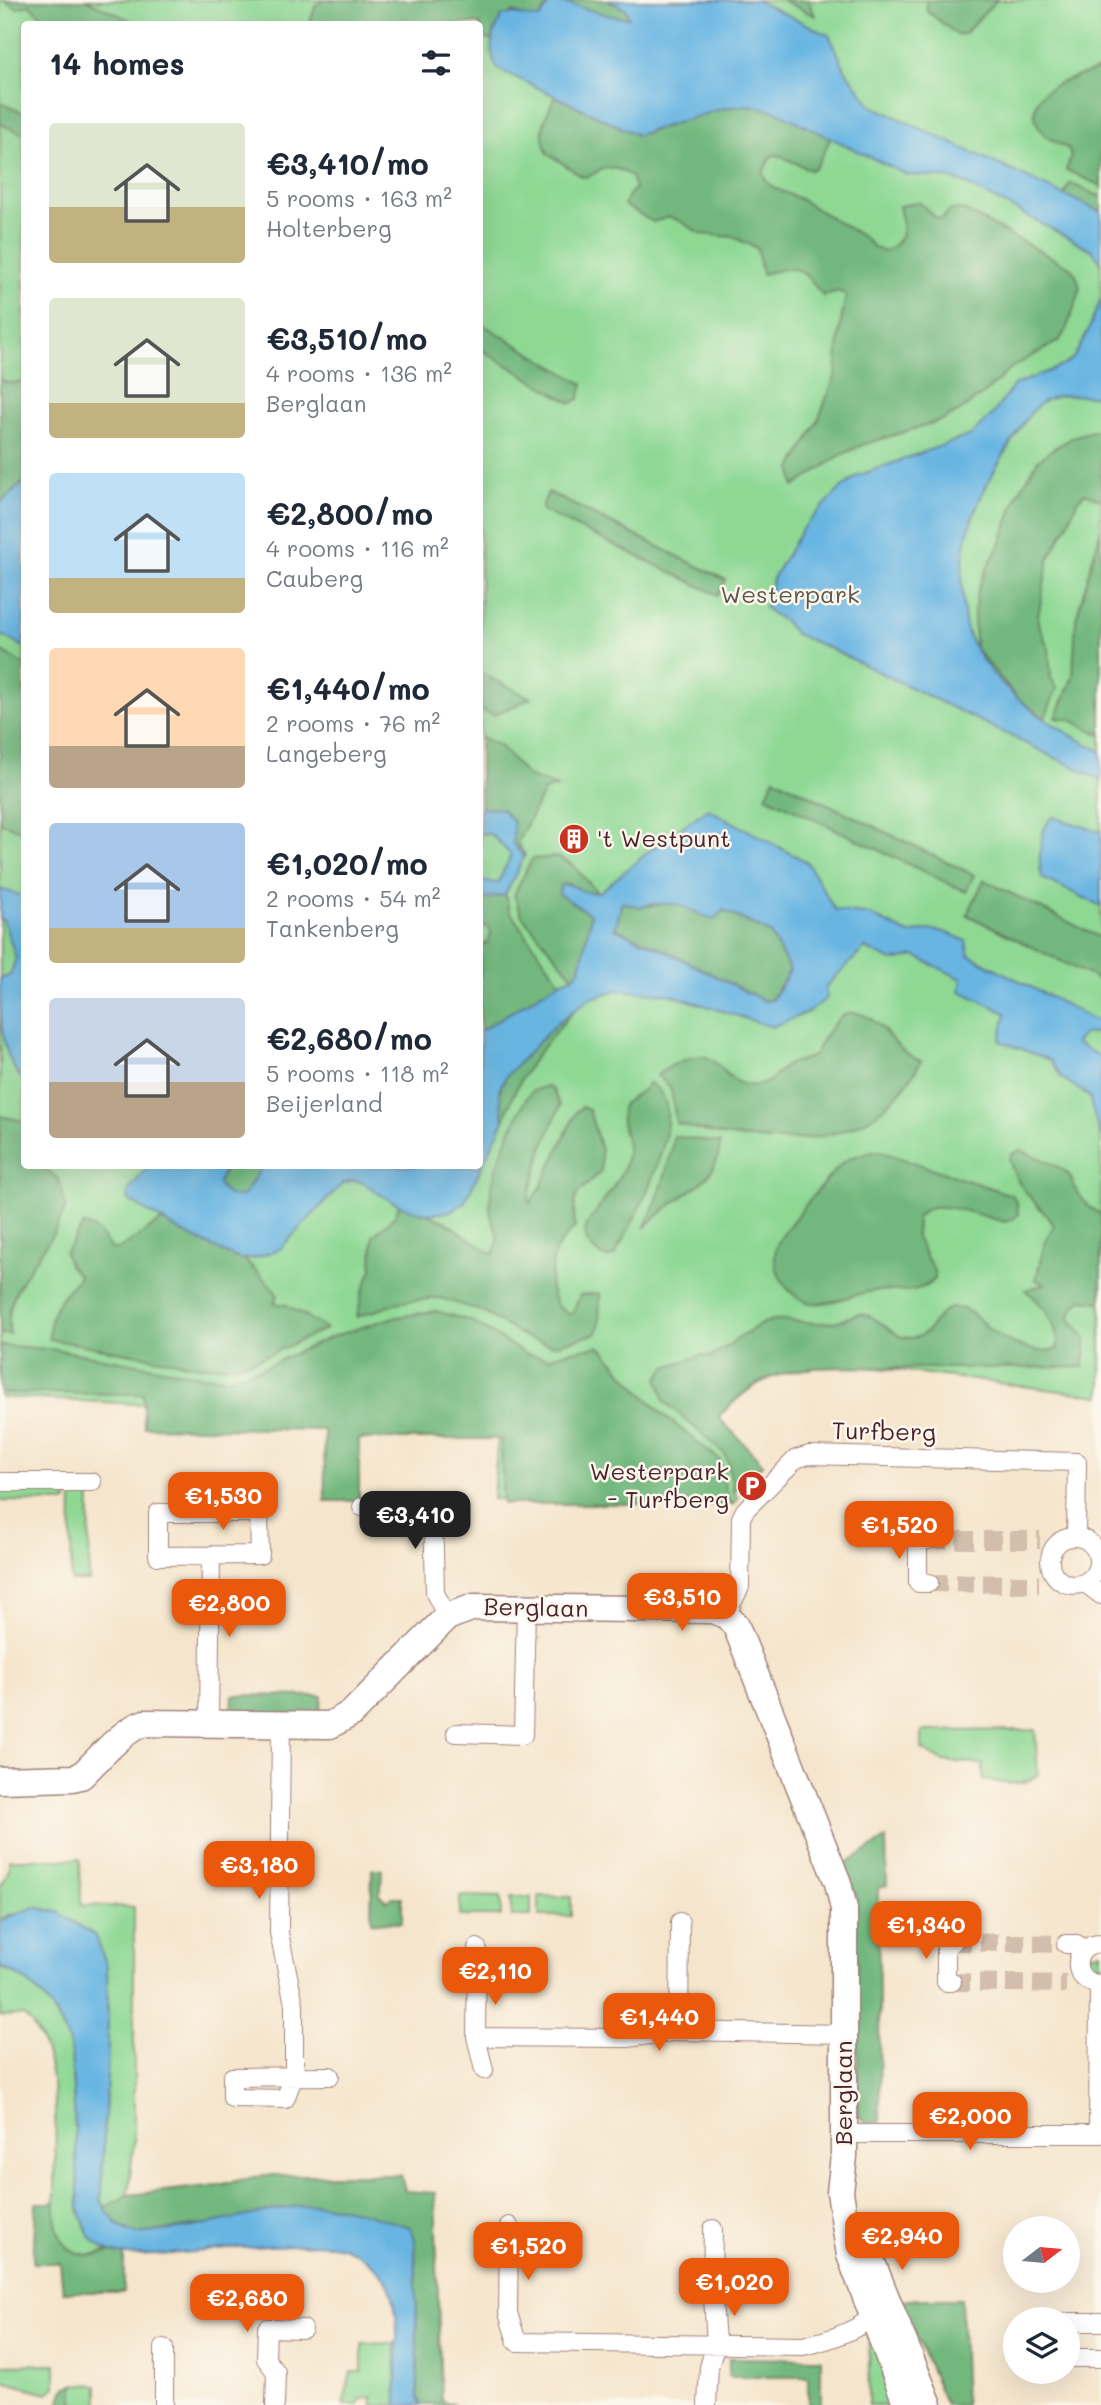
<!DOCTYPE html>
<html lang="en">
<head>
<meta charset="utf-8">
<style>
	body { margin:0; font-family:Mali,sans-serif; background:#f2f2f3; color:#1f2937; height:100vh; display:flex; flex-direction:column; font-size:26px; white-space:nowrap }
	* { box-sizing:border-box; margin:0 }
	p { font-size:23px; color:#747a83 }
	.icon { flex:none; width:38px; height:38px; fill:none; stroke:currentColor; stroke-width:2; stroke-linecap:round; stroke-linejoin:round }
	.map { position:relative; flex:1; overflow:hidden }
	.sheet { position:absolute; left:21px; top:21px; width:462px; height:1148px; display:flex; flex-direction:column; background:#fff; border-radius:7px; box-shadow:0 7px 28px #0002 }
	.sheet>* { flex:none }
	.needle { width:46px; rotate:74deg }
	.buttons { position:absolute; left:1003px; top:2216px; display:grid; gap:14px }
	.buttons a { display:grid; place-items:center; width:77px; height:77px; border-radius:50%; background:#fff; box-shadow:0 7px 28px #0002; font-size:35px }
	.price { position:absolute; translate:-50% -60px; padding:0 16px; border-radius:14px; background:#ea580c; color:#fff; font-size:23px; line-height:46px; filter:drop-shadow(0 2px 4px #0008) }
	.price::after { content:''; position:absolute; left:50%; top:42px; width:21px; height:16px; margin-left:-10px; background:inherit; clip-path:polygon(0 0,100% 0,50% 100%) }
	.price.current { background:#222; color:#fff }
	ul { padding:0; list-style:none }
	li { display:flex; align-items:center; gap:21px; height:175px; padding:0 28px }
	li span { display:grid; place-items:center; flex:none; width:196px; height:140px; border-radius:7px; color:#555 }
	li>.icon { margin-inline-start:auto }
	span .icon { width:84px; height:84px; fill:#fffc; stroke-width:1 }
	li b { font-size:30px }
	h2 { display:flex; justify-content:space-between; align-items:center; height:84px; padding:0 28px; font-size:30px }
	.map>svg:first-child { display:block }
	.green { fill:#8ed894; stroke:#6c7c60; stroke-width:2; fill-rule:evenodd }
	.forest { fill:#72b87e; stroke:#5e6c54; stroke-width:2 }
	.water { fill:#68b5e2; stroke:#596a86; stroke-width:2; fill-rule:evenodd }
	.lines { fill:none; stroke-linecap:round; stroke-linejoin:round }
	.street-tunnel { stroke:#d3bdac; stroke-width:18; stroke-dasharray:18 9; stroke-linecap:butt }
	.street-casing { stroke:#a0827c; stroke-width:20 }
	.secondary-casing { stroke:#a0827c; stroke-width:29 }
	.street { stroke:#fff; stroke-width:18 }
	.secondary { stroke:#fff; stroke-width:26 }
	.labels { text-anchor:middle; stroke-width:5; stroke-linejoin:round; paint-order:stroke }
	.park-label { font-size:24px; fill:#5e564a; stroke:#fbf7ec }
	.poi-label { font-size:24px; fill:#4a1f2b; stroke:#fbf7ec; text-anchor:start }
	.street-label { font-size:24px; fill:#4a1f2b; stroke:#fbf7ec }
</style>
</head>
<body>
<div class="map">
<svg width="1101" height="2405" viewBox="0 0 1101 2405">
	<rect width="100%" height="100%" fill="#fbf7ec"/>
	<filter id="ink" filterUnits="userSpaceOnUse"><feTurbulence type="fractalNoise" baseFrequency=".0143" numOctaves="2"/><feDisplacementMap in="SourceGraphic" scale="14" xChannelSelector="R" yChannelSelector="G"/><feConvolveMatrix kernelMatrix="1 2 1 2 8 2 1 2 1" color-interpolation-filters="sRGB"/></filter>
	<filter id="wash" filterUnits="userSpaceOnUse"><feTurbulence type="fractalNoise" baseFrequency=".00686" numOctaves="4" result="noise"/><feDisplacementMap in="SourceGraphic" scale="28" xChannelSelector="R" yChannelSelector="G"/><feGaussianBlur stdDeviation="1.57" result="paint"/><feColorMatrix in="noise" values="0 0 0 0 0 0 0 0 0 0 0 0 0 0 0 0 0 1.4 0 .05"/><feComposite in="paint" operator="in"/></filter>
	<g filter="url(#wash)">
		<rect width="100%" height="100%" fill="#f5e5cc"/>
		<!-- green -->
		<path class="green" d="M0,0H1101V1396C1053,1390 1006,1384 958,1378C899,1371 821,1354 764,1381C746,1389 732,1404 718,1417L763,1464L733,1492L738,1498L733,1504L725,1505L493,1499L499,1422L0,1397ZM24,24H480V1166H24Z
			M0,1486H67V1502L0,1501Z
			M72,1486L90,1487L89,1581H71Z
			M1035,1730L1038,1775C1024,1787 1001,1784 983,1779V1764L942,1761L922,1749V1731Z
			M9,1859H80L81,1905L134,1907V2140L128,2195L105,2208L101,2200L108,2051L107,1967L10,1914L0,1920V1888L9,1869Z
			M460,1896L501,1897V1916H460Z
			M539,1896L571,1897V1916H539Z
			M511,1897H531V1916H511Z
			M1101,1951V1975C1087,1974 1083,1966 1090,1954Z
			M0,1967C36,1979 59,2013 71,2048L79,2208C85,2226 90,2242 109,2250C85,2262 62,2251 55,2225C52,2215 55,2202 55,2192C55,2143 64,2050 23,2015L0,2016Z
			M870,2330L895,2405H868Z
			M395,2343L397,2405H372V2397L359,2400V2405H343L351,2372H362V2344Z
			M56,2364V2387L47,2393L6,2382L0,2376L1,2365Z
			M74,2384L98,2385V2405H73Z"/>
		<!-- forest -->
		<path class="forest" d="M2,0H87L138,24H65L60,21L50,23L29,5L17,8Z
			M324,0H607L626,9L629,18L599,14L561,1L546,7L540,18H528L513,12L495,29L492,41L480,37V24H309L316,5Z
			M782,0H808L815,16Z
			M926,0H997L964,34L957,35L927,11Z
			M1101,68V186L1066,170L1071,157L1069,149C1054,142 1038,135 1035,116C1030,84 1080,78 1101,68Z
			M555,96L637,135C682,125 726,96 773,110C793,116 813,129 831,138L816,167L810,170L779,155L771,156L763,173L766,181L774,188L798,198L865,238L873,247L884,252C907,239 904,230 899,206L919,202L935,217L942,219C949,209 954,208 965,211L1070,267L1076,275L1080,286L1078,297L1066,330L1059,341L1011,368L987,391L960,411L943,420L862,445L839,456L794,487L792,468L817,423L836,374L840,327L846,295L838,291L823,296C798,265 800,265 762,274L757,248L733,237L701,234L680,221L669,217L653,222L624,205L627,197L635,188L631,176C622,170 610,165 600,170C595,172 590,177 585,177C580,177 556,158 548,154C537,130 545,119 555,96Z
			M0,103L24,113V134L0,124Z
			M1070,183L1101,197V212L1064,195Z
			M480,323L583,384L579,399L571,403L480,349Z
			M0,379L8,383L24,382V481L0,503Z
			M1101,428V500L1085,493L1077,501L1068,524L1049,558L1038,616V623L1049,649L1051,678L1057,688L1045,718L1018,699L975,648L974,612L977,593L982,578L1001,542L1017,496L1038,460L1054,448L1076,436Z
			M548,492L726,580L718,595L543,511L542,506Z
			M1101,529V735L1069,719L1056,718L1073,676L1076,619Z
			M0,650L24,665V832L0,822Z
			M480,673L531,698L494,715L480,710Z
			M480,737L500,746L527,776L557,787L544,791L517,843L525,855L524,857L513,844V822L482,808L480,805Z
			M774,778L974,875L966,892L766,796Z
			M558,857L572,864L597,892L589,894L567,883L560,894L591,915L580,969L573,977L522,916L514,895L532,859Z
			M984,880L1101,938V981L967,915Z
			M505,895L510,912L560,982L480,1031V945L487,943L491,934L489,929L480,922V899Z
			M622,902L640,907L664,904H677L695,911L724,910L770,933L790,970L771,1000L764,1001L662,949L615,928Z
			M577,1007C545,1044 518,1072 504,1120C502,1111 498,1102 500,1092C502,1067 557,1022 577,1007Z
			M847,1013C874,1011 883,1032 901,1049C907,1054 914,1058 921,1061C907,1087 884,1114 857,1125C803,1149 731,1141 676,1123L671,1088L657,1075C669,1066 698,1049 712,1060C729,1072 732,1088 758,1085C772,1084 777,1070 789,1064C797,1060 807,1061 814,1055C822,1040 832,1022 847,1013Z
			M649,1082C653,1085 658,1089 661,1093C685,1127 632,1225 614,1256L607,1258C592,1251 583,1244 586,1227C599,1204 622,1182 627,1156C630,1138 616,1121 624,1103L644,1089Z
			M546,1086L553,1090L560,1106L543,1147L528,1201L530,1203L540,1189L576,1112L582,1107L589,1110L601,1150V1171C577,1197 572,1187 575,1227L558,1246L554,1254L550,1285L556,1305L569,1314L573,1312L580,1295L600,1293L599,1328L596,1334L554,1345L544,1343L525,1337L481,1311L440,1298L401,1302L357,1317L362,1293L372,1269L373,1236L396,1215L399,1204L444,1221L493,1255C505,1228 491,1231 490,1208C488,1178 512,1125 526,1099L532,1091Z
			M0,1116L24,1121V1166H43L59,1180L66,1207C61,1217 57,1228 51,1237C33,1266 2,1297 10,1334H0Z
			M674,1136L720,1143C719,1172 701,1184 679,1199C667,1208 655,1217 644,1228C659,1198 669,1169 674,1136Z
			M1020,1150C1033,1156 1061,1165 1070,1176C1071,1178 1073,1185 1074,1187C1080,1198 1089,1209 1101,1214V1302L1081,1300L1074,1307L1069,1318C1088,1339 1089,1338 1083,1367C1021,1368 958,1368 896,1368C852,1368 805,1362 764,1380C746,1389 732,1403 718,1417L763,1464L733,1492L728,1462L724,1453L665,1402L658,1379L666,1367L702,1355L709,1357C729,1348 744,1331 764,1323C781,1315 799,1324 817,1323C824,1323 831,1323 838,1321C844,1320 852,1315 858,1314C878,1313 891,1339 911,1338C937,1336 934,1305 958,1308C972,1309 982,1324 993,1332C1010,1343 1038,1357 1058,1348C1059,1326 1042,1302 1025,1290L1045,1284L1036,1280L1045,1241L1054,1225C1035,1199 1018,1192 1009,1159L1012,1154Z
			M879,1151L1012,1195L1017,1203L1018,1214L1013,1219L1005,1222C988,1218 944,1202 929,1208C924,1210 920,1214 917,1219L916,1237L935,1273V1279C918,1296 895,1289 874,1291C854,1293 832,1306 811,1303C788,1299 769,1268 777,1245C781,1233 837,1165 848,1159C856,1154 870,1153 879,1151Z
			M227,1166H262L244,1195C232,1199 223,1195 218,1182Z
			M162,1221L225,1253L243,1258L273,1288L278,1296L274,1303L287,1305L326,1329C297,1340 268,1359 238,1364C225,1367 212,1366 199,1366L49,1339C49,1323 53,1307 64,1294C69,1288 75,1284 79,1276L69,1265L65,1253L83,1225C104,1229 100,1240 114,1250C128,1247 147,1228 162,1221Z
			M436,1311L471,1321L526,1354L549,1358L567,1352L598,1346L605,1351L622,1372L662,1414L719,1459C726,1476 720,1488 733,1504H503L501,1439H359V1501H325L324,1430L144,1427L143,1394L0,1393V1345L59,1350L203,1376L228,1378L265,1367L331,1337L391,1318Z
			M233,1695L322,1696L320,1716L232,1715Z
			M886,1839L887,1885L878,1888L880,2123H866L858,2115L856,1895L843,1865Z
			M372,1869H382L381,1889L379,1894L386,1901L392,1897H402V1923L371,1922Z
			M264,2175H401L405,2191L435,2193L441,2400L454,2405H421L418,2395L415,2239L285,2208L228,2221L139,2234C124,2229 112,2223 105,2208L128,2195L218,2185Z
			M36,2203H55C54,2224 59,2253 85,2255C102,2257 105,2249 124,2254V2292H63L60,2263H33Z
			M917,2299H961L965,2405H946L901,2301Z
			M729,2358L821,2359V2405H808V2377H729Z
			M74,2384L73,2405H60C61,2393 62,2389 74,2384Z"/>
		<!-- water -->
		<path class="water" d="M607,0H756L829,35L846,71L872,106L1101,212V262L1092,250L962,182L942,177L907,175L775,111L750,105L724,108L637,135L498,69C486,50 492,35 502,16C517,11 524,18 540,18L550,3C573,0 602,18 629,18L626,9Z
			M1101,298V396C1084,396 1058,392 1043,402C1029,411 1017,433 1008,448C976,499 957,541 963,602C964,619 966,634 975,648C1001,695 1054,728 1101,751V780L829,648L795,634L785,622L765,608L773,578L802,529L837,492L857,476L971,435L992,415L1014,385L1064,365L1074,357L1089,329Z
			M24,482V481V647L0,634V503Z
			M480,805L482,808L502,809L513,822V844L524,857L505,895L480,899V881L498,883L511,855L492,835L480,833Z
			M708,809L807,862L835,910L870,915L909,934C934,927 943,930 966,941L969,955L1095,1020H1101V1032L1083,1034L1076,1043L1101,1057V1140L1089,1096L1062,1078L1050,1060L1000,1041L1006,1013L960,991L962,979L915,956L892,961L865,948L828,984L825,989L827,998L809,1012L772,1027L669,994L617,990L589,999L557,1023L506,1076L499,1090L504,1120L464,1203C439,1224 403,1210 378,1193C371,1188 363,1181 354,1180C353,1180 344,1183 343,1183L280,1249L255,1258L239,1259L225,1253L180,1231L130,1201L127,1195L131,1187L149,1166H227L218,1182C223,1195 232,1199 244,1195L262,1166H480V1031L560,982L573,977L580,969L591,915L559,894L560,885C576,881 582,898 601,891L659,843ZM622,902L640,907L651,904H677L714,920L724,910L770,933L790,970L772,1000L764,1001L662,949L615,929Z
			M1053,817L1101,832V906L1042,878C1038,863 1039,827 1053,817Z
			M0,889L24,896V1081C0,1057 0,1013 0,979L10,975L16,958L3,920L0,919Z
			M35,1907L58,1912L96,1936L107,1967L108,2051L101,2199L107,2212L116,2223L126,2230L139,2234L193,2227L285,2208L317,2204L353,2210L410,2227L415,2239L418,2395L421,2405H397C396,2376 401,2312 390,2288C383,2271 360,2252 342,2247C328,2243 309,2244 294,2245C253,2246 212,2250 171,2254C150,2255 117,2260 98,2245C87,2237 83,2220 79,2208L71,2048C60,2013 36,1980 0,1967V1920Z"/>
	</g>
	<g filter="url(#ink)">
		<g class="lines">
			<!-- street-tunnel -->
			<path class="street-tunnel" d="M929,1540H1040
				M929,1583L1039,1584
				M953,1942L1066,1944
				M952,1982L1066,1984"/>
			<!-- street casing -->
			<g class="street-casing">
				<path id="street" d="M0,1482H92
					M362,1507L433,1509L435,1593L447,1617
					M158,1513H259L260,1555L158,1556Z
					M1050 1561a24 24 0 1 1 48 0a24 24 0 1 1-48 0Z
					M929,1583H918V1540H929
					M1085,1583L1101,1595
					M726,1615L740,1587L741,1518L745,1510L796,1459L809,1455L1077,1462L1076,1537
					M209,1722L211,1555
					M281,1725L279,1933L294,2004V2076L285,2099L232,2098V2077L330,2076
					M456,1733L523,1735L526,1608
					M1066,1944H1077L1083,1950
					M1101,1944C1070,1944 1070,1984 1101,1984
					M477,1948L476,2037L484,2070
					M952,1982H946V1941L953,1942
					M679,2031L680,1922
					M476,2037L627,2038L679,2031L844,2034
					M844,2134H1101
					M1098,2134L1099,1984
					M509,2226L508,2313L517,2342L803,2346C831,2340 860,2330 881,2310
					M1068,2322H1101
					M1068,2358H1101
					M164,2405V2348
					M275,2405L276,2372L266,2359L267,2328L303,2329
					M707,2405L709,2367L716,2344L712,2282L713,2229"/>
			</g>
			<!-- secondary casing -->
			<g class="secondary-casing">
				<path id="secondary" d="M0,1780L73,1778L81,1776C97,1761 124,1728 145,1723L330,1725L352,1713L447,1617L474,1607L713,1610L726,1615L736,1626L838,1883L844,1909V2156L840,2192L850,2255L907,2405
					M863,2234L867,2250L929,2405"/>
			</g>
			<!-- street -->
			<use href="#street" class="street"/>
			<!-- secondary -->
			<use href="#secondary" class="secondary"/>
		</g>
	</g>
	<!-- icons -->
	<defs>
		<g id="building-disc" transform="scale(1.575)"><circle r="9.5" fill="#c8321e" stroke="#fbf7ec"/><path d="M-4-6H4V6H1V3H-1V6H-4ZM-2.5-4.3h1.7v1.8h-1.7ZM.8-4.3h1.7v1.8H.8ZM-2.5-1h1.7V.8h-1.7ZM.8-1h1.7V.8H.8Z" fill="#fff"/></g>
		<g id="parking-disc" transform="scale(1.575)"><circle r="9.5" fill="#c8321e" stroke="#fbf7ec"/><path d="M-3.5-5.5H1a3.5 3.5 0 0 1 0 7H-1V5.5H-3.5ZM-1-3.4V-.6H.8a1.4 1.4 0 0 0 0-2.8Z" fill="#fff"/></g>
	</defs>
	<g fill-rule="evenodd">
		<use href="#building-disc" x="574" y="839"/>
		<use href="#parking-disc" x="752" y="1486"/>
	</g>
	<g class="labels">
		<!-- park labels -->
		<g class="park-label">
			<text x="790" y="603">Westerpark</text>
		</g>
		<!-- poi labels -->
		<g class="poi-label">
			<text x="597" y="847">'t Westpunt</text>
			<text x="729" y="1480" text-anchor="end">Westerpark<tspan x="729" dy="28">- Turfberg</tspan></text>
		</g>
		<!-- street labels -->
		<g class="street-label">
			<text transform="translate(884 1432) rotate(1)" y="8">Turfberg</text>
			<text transform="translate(536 1608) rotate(1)" y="8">Berglaan</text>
			<text transform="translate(844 2093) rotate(-90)" y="8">Berglaan</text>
		</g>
	</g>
</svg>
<div class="buttons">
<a><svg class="needle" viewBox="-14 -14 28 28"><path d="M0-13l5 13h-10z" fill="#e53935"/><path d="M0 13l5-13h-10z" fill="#747a83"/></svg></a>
<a><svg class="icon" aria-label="layers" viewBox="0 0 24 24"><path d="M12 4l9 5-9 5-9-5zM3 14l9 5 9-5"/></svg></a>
</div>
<b class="price" style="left:223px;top:1532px">€1,530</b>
<b class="price current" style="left:415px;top:1551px">€3,410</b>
<b class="price" style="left:899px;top:1561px">€1,520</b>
<b class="price" style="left:682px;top:1633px">€3,510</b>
<b class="price" style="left:229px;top:1639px">€2,800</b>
<b class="price" style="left:259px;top:1901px">€3,180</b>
<b class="price" style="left:926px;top:1961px">€1,340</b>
<b class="price" style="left:495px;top:2007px">€2,110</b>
<b class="price" style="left:659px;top:2053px">€1,440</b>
<b class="price" style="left:970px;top:2152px">€2,000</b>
<b class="price" style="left:902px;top:2272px">€2,940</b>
<b class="price" style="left:528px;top:2282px">€1,520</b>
<b class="price" style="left:734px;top:2318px">€1,020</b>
<b class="price" style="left:247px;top:2334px">€2,680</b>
<section class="sheet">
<h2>14 homes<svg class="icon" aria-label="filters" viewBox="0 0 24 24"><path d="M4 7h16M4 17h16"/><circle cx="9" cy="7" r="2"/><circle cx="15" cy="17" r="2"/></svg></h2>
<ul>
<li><span style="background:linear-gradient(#dfe7d0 60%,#c2b280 0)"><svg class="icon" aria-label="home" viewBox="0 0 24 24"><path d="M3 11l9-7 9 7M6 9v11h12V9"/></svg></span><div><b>€3,410/mo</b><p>5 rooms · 163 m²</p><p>Holterberg</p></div></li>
<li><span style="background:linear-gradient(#dfe7d0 75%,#c2b280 0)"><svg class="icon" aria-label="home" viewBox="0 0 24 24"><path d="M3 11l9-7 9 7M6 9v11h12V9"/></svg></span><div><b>€3,510/mo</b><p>4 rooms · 136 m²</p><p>Berglaan</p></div></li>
<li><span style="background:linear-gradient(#bfe0f5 75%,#c2b280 0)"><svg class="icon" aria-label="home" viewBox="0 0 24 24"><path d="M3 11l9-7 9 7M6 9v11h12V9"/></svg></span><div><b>€2,800/mo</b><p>4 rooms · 116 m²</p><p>Cauberg</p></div></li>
<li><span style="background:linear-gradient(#ffd9b3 70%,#b9a48a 0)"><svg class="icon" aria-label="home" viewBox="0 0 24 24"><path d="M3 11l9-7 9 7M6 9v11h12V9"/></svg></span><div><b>€1,440/mo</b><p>2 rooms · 76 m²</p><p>Langeberg</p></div></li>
<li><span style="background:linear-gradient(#a9c7e8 75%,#c2b280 0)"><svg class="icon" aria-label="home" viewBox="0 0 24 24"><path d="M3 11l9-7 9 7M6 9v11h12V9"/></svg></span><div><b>€1,020/mo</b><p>2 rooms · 54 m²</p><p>Tankenberg</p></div></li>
<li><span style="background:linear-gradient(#c9d6e8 60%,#b9a48a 0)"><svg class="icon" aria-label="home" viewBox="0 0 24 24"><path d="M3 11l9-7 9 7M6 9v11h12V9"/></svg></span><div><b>€2,680/mo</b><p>5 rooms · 118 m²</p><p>Beijerland</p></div></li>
</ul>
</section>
</div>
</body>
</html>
